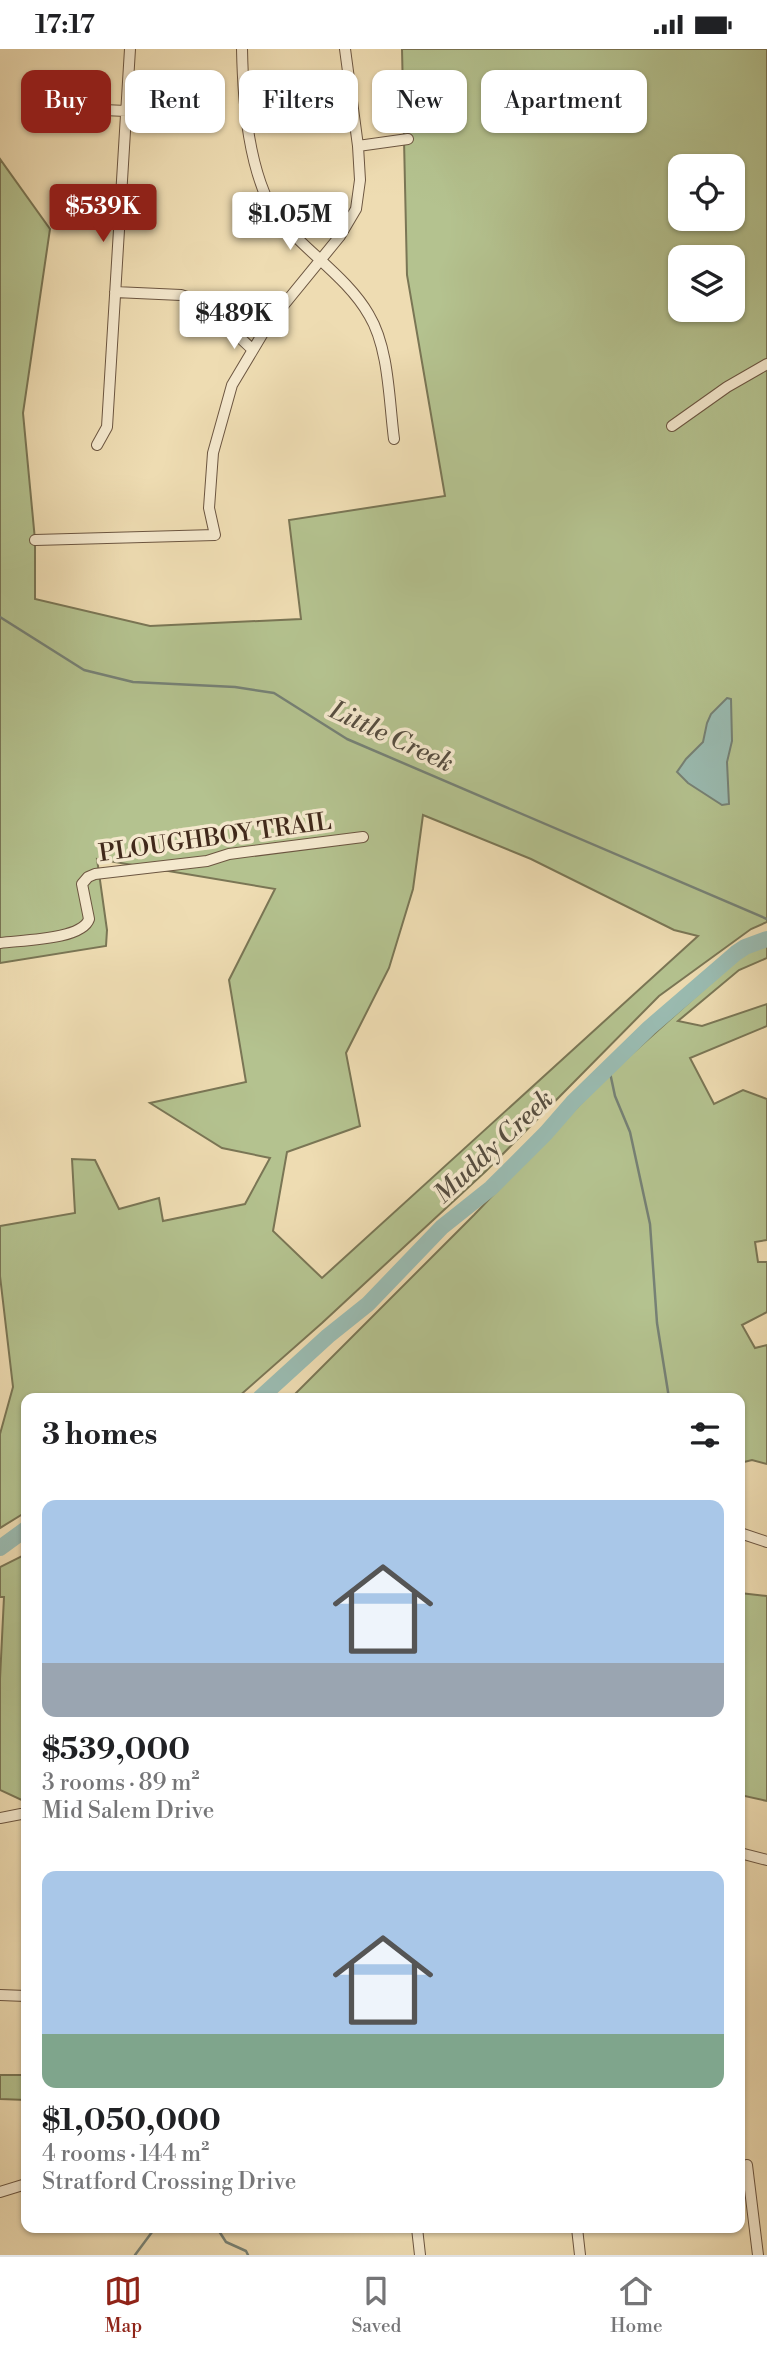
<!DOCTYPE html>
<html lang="en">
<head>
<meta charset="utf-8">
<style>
	body { margin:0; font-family:"Libre Bodoni",serif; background:#f2f2f2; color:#202124; height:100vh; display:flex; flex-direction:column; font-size:26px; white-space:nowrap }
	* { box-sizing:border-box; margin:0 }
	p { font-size:23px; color:#757577 }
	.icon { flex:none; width:38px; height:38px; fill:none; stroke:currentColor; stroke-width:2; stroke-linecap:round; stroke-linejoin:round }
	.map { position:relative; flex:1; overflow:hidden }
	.side { position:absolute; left:21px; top:1344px; width:724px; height:840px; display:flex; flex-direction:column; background:#fff; border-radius:14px; box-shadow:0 2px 5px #0004 }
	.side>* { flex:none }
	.top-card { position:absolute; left:21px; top:21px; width:726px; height:63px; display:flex; gap:14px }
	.tools { position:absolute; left:668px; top:105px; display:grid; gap:14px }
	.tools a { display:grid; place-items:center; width:77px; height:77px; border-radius:14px; background:#fff; box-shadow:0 2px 5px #0004; font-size:35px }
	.price { position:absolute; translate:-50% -60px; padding:0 16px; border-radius:7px; background:#fff; color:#222; font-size:23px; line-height:46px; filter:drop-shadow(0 2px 4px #0008) }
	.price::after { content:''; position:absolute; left:50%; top:42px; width:21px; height:16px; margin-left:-10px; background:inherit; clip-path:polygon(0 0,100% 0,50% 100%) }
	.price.active { background:#8f2418; color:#fff }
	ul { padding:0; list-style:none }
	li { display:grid; align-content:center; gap:14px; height:371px; padding:0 21px }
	li span { display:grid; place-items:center; height:217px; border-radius:14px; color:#555 }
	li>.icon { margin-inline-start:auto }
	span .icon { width:126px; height:126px; fill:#fffc; stroke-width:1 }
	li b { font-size:30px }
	h2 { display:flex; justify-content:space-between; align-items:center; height:84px; padding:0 21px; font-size:30px }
	.chip { padding:0 24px; border-radius:14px; background:#fff; box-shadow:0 2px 5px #0004; font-size:24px; line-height:63px }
	.chip.active { background:#8f2418; color:#fff }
	.status { display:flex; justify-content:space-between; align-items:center; height:49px; padding:0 35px; background:#fff; direction:ltr }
	.status svg { height:19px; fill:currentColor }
	.tabs { display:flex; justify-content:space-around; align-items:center; height:98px; border-top:2px solid #e0e0e0; background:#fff; font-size:19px; color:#757577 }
	.tabs a { display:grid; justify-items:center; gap:4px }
	.tabs .active { color:#8f2418 }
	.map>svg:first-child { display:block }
	.green { fill:#b4c28f; stroke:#7a7655; stroke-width:2; fill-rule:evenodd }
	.water { fill:#9abbb1; stroke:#768175; stroke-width:2 }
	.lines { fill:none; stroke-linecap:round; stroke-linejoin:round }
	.stream { stroke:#768175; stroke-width:2.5 }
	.river { stroke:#9abbb1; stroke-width:16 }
	.minor-casing { stroke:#6c5641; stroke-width:12 }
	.minor { stroke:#f4e8cd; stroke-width:10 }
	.labels { text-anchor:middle; stroke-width:7; stroke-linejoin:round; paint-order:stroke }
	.street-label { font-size:24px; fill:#41291b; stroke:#f4e8cd }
	.water-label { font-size:26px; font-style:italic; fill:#574e40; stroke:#f4e8cd }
</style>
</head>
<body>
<div class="status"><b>17:17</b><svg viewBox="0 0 49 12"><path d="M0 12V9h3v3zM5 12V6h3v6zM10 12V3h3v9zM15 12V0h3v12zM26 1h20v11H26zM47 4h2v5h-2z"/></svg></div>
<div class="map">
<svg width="767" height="2206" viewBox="0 0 767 2206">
	<rect width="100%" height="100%" fill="#eedcb2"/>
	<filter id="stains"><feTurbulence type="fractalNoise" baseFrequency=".00286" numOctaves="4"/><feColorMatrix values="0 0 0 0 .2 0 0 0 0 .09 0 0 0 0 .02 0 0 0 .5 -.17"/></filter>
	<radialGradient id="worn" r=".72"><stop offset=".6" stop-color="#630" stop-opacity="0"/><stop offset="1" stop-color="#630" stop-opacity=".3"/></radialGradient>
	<!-- green -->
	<path class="green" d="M402,0H767V873L751,880L659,947L486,1122L322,1274L237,1349H26V1463L0,1479V1385L13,1338L0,1227V1177L75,1164L72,1110L95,1111L119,1160L159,1149L163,1172L245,1155L270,1109L222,1099L150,1054L246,1033L229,931L275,840L97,810L107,881L106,897L0,914V110L50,180L23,364L35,491V550L150,577L301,570L289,471L445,447L407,226ZM681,117H733V170H681ZM681,208H733V261H681ZM423,766L531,810L674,881L698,887L322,1229L273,1182L287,1103L360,1077L346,1004L389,919L413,840Z
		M767,895V909L739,921L678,972L702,977L767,955V977L690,1009L714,1055L743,1041L767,1050V1191L755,1193L758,1213H767V1263L742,1276L755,1299L767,1296V1415L752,1411L740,1414V1349H291L474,1166L604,1030L745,903Z
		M26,1505V1758L24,1752L0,1741V1630L4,1548H0V1518Z
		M740,1544L767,1547V1752L740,1746Z
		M0,2026H26V2051L0,2050Z"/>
	<!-- water -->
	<path class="water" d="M727,649L731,650L732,692L727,713L729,755L722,756L688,734L677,723L686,710L703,693L707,674L711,665Z"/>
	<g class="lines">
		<!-- stream -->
		<path class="stream" d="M0,568L84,621L133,633L235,638L274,644L347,690L767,870
			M609,1019L615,1047L630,1083L650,1175L657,1274L669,1349
			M217,2179L226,2193L246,2202L248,2206
			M135,2206L155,2179"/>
		<!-- river -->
		<path class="river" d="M260,1349L328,1287L368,1255L442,1178L491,1139L546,1084L573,1053L649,979L736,904L745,898L767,890
			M0,1499L26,1480"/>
		<!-- minor casing -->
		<g class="minor-casing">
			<path id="minor" d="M242,0C243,52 248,125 278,170C283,177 291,183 297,189C321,213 352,236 369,266C389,299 389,352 394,390
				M59,59L126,62
				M358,97L408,90
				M115,243L181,246L202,253L253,301
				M672,377L727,338L767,315
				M97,396L107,378L130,0
				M35,491L215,486L209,459L213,404L232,336L269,274L340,187L356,160L360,131L358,97L345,0
				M0,894C21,891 82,891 89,870L82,835L88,828L95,825L207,812L229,805L363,788
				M740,1484L767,1493
				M0,1769L21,1765
				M740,1804L767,1811
				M0,1946L26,1947
				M747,2116L758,2206
				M0,2143L26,2135
				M417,2179L420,2206
				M577,2179L580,2206"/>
		</g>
		<!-- minor -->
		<use href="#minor" class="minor"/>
	</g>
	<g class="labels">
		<!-- street labels -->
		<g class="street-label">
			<text transform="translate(215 788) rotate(-8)" y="8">PLOUGHBOY TRAIL</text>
		</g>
		<!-- water labels -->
		<g class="water-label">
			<text transform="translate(392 687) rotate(25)" y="9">Little Creek</text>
			<text transform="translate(493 1097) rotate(-43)" y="9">Muddy Creek</text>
		</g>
	</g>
	<rect width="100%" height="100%" filter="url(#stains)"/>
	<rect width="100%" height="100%" fill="url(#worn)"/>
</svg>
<div class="tools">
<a><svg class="icon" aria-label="locate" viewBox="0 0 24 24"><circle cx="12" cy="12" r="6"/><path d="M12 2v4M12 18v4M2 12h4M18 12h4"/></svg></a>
<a><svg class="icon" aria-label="layers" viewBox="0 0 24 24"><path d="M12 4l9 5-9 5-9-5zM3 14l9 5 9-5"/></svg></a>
</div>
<b class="price active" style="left:103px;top:195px">$539K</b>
<b class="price" style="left:290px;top:203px">$1.05M</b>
<b class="price" style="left:234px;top:302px">$489K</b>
<div class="top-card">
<a class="chip active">Buy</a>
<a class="chip">Rent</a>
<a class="chip">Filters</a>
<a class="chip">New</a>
<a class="chip">Apartment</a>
</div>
<section class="side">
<h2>3 homes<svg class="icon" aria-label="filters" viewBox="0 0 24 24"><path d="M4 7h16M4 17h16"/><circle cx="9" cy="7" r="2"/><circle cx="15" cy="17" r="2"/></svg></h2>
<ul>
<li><span style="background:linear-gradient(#a9c7e8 75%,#9aa5b1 0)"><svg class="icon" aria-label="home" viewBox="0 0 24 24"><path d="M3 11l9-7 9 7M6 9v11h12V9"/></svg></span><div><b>$539,000</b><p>3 rooms · 89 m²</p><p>Mid Salem Drive</p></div></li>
<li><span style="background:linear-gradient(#a9c7e8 75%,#7fa58c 0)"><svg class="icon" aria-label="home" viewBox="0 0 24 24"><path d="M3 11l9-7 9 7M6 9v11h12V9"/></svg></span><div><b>$1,050,000</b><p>4 rooms · 144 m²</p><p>Stratford Crossing Drive</p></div></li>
</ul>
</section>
</div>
<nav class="tabs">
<a class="active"><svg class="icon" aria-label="map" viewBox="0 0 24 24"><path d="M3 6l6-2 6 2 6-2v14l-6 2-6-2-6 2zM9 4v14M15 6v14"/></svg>Map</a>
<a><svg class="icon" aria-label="saved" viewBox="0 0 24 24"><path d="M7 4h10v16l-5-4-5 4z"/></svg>Saved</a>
<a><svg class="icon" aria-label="home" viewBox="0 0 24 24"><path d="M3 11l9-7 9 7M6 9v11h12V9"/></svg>Home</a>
</nav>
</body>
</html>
